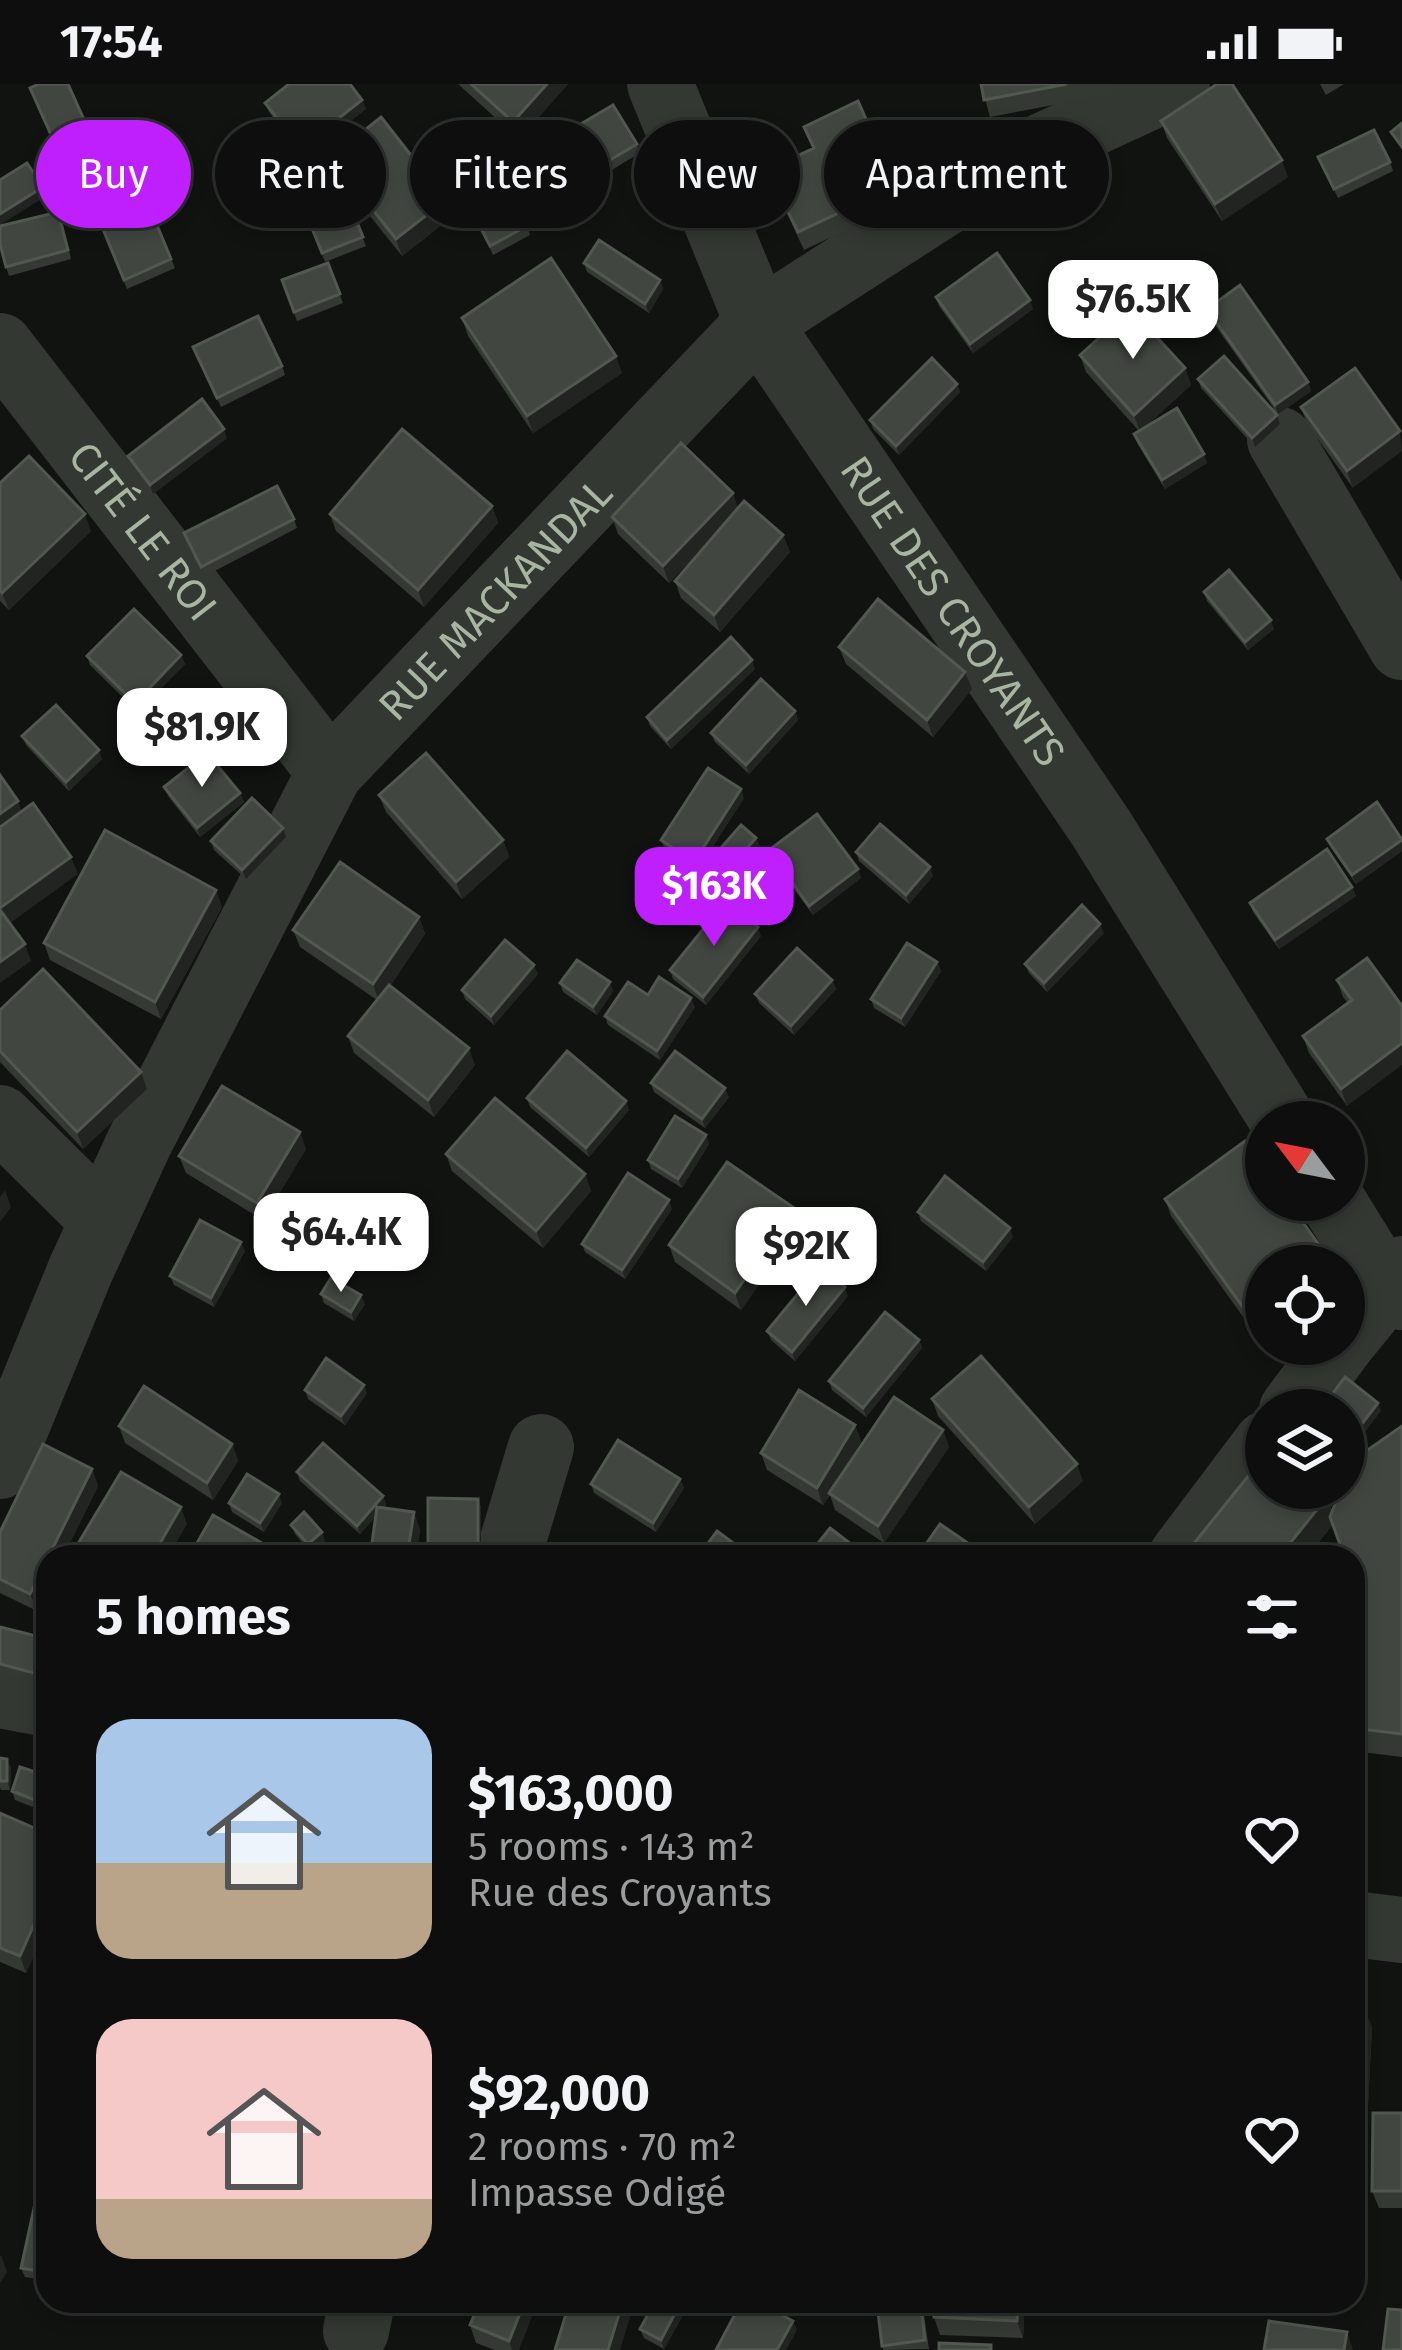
<!DOCTYPE html>
<html lang="en">
<head>
<meta charset="utf-8">
<style>
	body { margin:0; font-family:"Fira Sans",sans-serif; background:#1b1c1b; color:#f1f3f6; height:100vh; display:flex; flex-direction:column; font-size:45px; white-space:nowrap }
	* { box-sizing:border-box; margin:0 }
	p { font-size:39px; color:#9a9c9d }
	.icon { flex:none; width:66px; height:66px; fill:none; stroke:currentColor; stroke-width:2; stroke-linecap:round; stroke-linejoin:round }
	.map { position:relative; flex:1; overflow:hidden }
	.panel { position:absolute; left:36px; top:1461px; width:1329px; height:768px; display:flex; flex-direction:column; background:#0d0e0d; border-radius:36px; box-shadow:0 6px 18px #0003,0 0 0 3px #2d2e2e }
	.panel>* { flex:none }
	.top-card { position:absolute; left:36px; top:36px; width:1332px; height:108px; display:flex; gap:24px }
	.needle { width:78px; rotate:302deg }
	.buttons { position:absolute; left:1245px; top:1017px; display:grid; gap:24px }
	.buttons a { display:grid; place-items:center; width:120px; height:120px; border-radius:50%; background:#0d0e0d; box-shadow:0 6px 18px #0003,0 0 0 3px #2d2e2e; font-size:60px }
	.price { position:absolute; translate:-50% -102px; padding:0 27px; border-radius:24px; background:#fff; color:#222; font-size:39px; line-height:78px; filter:drop-shadow(0 3px 6px #0008) }
	.price::after { content:''; position:absolute; left:50%; top:72px; width:36px; height:27px; margin-left:-18px; background:inherit; clip-path:polygon(0 0,100% 0,50% 100%) }
	.price.on { background:#bf1ffd; color:#fff }
	ul { padding:0; list-style:none }
	li { display:flex; align-items:center; gap:36px; height:300px; padding:0 60px }
	li span { display:grid; place-items:center; flex:none; width:336px; height:240px; border-radius:36px; color:#555 }
	li>.icon { margin-inline-start:auto }
	span .icon { width:144px; height:144px; fill:#fffc; stroke-width:1 }
	li b { font-size:51px }
	h2 { display:flex; justify-content:space-between; align-items:center; height:144px; padding:0 60px; font-size:51px }
	.tag { padding:0 42px; border-radius:54px; background:#0d0e0d; box-shadow:0 6px 18px #0003,0 0 0 3px #2d2e2e; font-size:42px; line-height:108px }
	.tag.on { background:#bf1ffd; color:#fff }
	.status { display:flex; justify-content:space-between; align-items:center; height:84px; padding:0 60px; background:#0d0e0d; direction:ltr }
	.status svg { height:33px; fill:currentColor }
	.map>svg:first-child { display:block }
	.lines { fill:none; stroke-linecap:round; stroke-linejoin:round }
	.minor { stroke:#333832; stroke-width:66 }
	.wall { fill:#353934 }
	.shaded-wall { fill:#212421 }
	.building { fill:#414740; stroke:#51584f; stroke-width:3 }
	.labels { text-anchor:middle; stroke-width:12; stroke-linejoin:round; paint-order:stroke }
	.street-label { font-size:42px; fill:#a7b5a2; stroke:#0c0e0d }
</style>
</head>
<body>
<div class="status"><b>17:54</b><svg viewBox="0 0 49 12"><path d="M0 12V9h3v3zM5 12V6h3v6zM10 12V3h3v9zM15 12V0h3v12zM26 1h20v11H26zM47 4h2v5h-2z"/></svg></div>
<div class="map">
<svg width="1402" height="2266" viewBox="0 0 1402 2266">
	<rect width="100%" height="100%" fill="#111311"/>
	<g class="lines">
		<!-- minor -->
		<g class="minor">
			<path id="s1" d="M660,0L758,239L1101,744L1284,1038"/>
			<path id="s2" d="M0,262L330,688"/>
			<path d="M1280,356L1402,563"/>
			<path d="M0,1034L103,1136"/>
			<path d="M1332,1116L1385,1202L1402,1213"/>
			<path d="M1344,1256L1402,1185"/>
			<path d="M1292,1326L1341,1260"/>
			<path id="s3" d="M0,1382L81,1185L139,1059L330,688L758,239L1010,77L1177,0"/>
			<path d="M508,1473L541,1363"/>
			<path d="M1181,1473L1266,1360"/>
			<path d="M0,1611L48,1620"/>
			<path d="M1353,1840L1402,1846"/>
			<path d="M356,2247L362,2217"/>
		</g>
	</g>
	<!-- wall -->
	<path class="wall" d="M68,0L88,47L55,62L30,4Z
		M458,0H568L519,55Z
		M981,0H1110L1112,10L990,33Z
		M1320,0H1344L1326,11Z
		M362,16L366,25L304,73L269,28L265,19Z
		M1161,37L1288,93L1222,137L1167,54Z
		M804,43L896,102L903,119L804,166L767,86L813,65Z
		M557,54L637,60L640,69L583,103Z
		M331,73L452,133L402,172L338,92L366,162L325,178L297,107L338,91Z
		M1318,73L1390,78L1393,87L1338,114Z
		M60,76L145,96L148,105L120,123L145,112L175,184L127,205L99,136L97,138L63,85Z
		M476,135L527,142L530,151L493,171Z
		M62,137L71,175L9,192L6,183Z
		M328,179L343,219L297,237L282,196Z
		M584,179L660,196L663,205L649,229L587,188Z
		M936,213L1033,225L973,269L939,222Z
		M1207,225L1308,298L1311,307L1278,330L1210,234Z
		M462,234L622,289L533,349L468,252Z
		M1080,271L1185,284L1191,301L1145,343L1207,379L1165,405L1137,359L1134,350L1139,347L1086,288Z
		M197,272L282,282L285,291L221,323Z
		M1355,284L1353,404L1307,340L1301,323Z
		M1198,295L1277,331L1280,340L1255,363L1201,304Z
		M957,300L960,308L899,371L873,345L870,336Z
		M227,354L153,410L132,381L128,372Z
		M0,399L91,447L9,526L0,517Z
		M492,422L498,439L424,523L336,447L330,430Z
		M738,424L783,451L790,468L720,548L681,514L675,497L716,450L669,499L618,450L612,433Z
		M294,435L297,444L205,492L184,449Z
		M1204,508L1274,545L1248,566L1207,517Z
		M839,563L965,588L972,605L933,653L846,580Z
		M181,571L185,580L138,628L90,581L87,572Z
		M755,585L671,665L650,642L647,633Z
		M795,627L798,636L749,690L715,658L711,649Z
		M22,652L102,675L69,707L26,661Z
		M164,703L240,709L244,718L200,753L168,712Z
		M379,711L503,756L509,773L462,815L386,728Z
		M744,714L697,787L665,765L661,756Z
		M286,753L246,795L214,766L211,757Z
		M756,754L760,763L716,813L701,800L697,791Z
		M1402,754V767L1356,800L1331,764L1327,755Z
		M769,766L858,785L861,794L813,831L772,775Z
		M856,768L933,792L909,820L859,777Z
		M1352,803L1356,812L1279,865L1253,828L1250,819Z
		M222,823L161,935L50,876L44,859Z
		M419,833L425,850L390,902L475,981L434,1033L354,969L348,952L377,916L300,863L293,846Z
		M1104,849L1047,908L1029,889L1025,880Z
		M761,852L706,921L673,895L670,886Z
		M1367,874L1347,1022L1309,969L1303,952L1348,919L1343,913L1337,896Z
		M937,878L941,887L905,943L874,924L871,915Z
		M538,890L494,941L465,915L462,906Z
		M832,896L836,905L794,951L759,919L755,910Z
		M560,899L613,907L597,931L563,908Z
		M648,911L695,923L660,976L608,941L605,932Z
		M0,926L147,1005L83,1065L0,978Z
		M651,999L729,1013L705,1044L654,1008Z
		M527,1014L629,1026L589,1073L530,1023Z
		M706,1051L709,1060L682,1104L651,1085L648,1076Z
		M1245,1057L1261,1258L1171,1132L1165,1115Z
		M306,1065L263,1136L186,1089L179,1072Z
		M446,1070L585,1090L591,1107L543,1164L452,1087Z
		M672,1125L625,1195L585,1168L582,1160Z
		M918,1128L1013,1153L986,1187L921,1137Z
		M800,1142L741,1226L675,1178L669,1161Z
		M245,1167L214,1223L174,1201L170,1192Z
		M321,1210L365,1220L354,1237L324,1219Z
		M848,1212L795,1277L771,1256L767,1247Z
		M919,1256L922,1264L866,1333L832,1306L829,1297Z
		M305,1306L367,1309L345,1341L308,1315Z
		M932,1315L1083,1397L1035,1440L938,1332Z
		M855,1341L861,1358L840,1393L943,1346L949,1363L884,1459L835,1426L830,1411L823,1421L767,1386L761,1369Z
		M119,1342L232,1360L238,1377L213,1416L125,1359Z
		M1402,1342V1673L1353,1667V1473L1342,1466L1332,1441L1307,1473H1183L1332,1428Z
		M92,1385L98,1402L63,1473H48L37,1527L0,1509V1448Z
		M297,1388L383,1412L386,1421L383,1424L420,1445L416,1473H370L375,1433L360,1450L300,1397Z
		M680,1395L684,1404L656,1448L594,1409L591,1400Z
		M478,1415L481,1424V1473H429L428,1470Z
		M229,1419H282L264,1448L232,1428Z
		M291,1441L325,1457L311,1469L295,1450Z
		M0,1543L48,1555V1600L0,1588Z
		M0,1674L11,1684L10,1706H1L0,1704Z
		M48,1692L43,1727L15,1716L12,1707Z
		M0,1729L48,1750V1840L26,1889L0,1878Z
		M1353,1926L1372,1943L1363,2119H1353Z
		M1402,2029V2124H1379L1372,2107Z
		M48,2117V2197L25,2193L21,2184Z
		M480,2217L519,2266H495L476,2259L470,2241Z
		M935,2217H1025L1023,2254L940,2251L934,2233Z
		M680,2220L684,2229L664,2265L644,2254L640,2245Z
		M924,2231L929,2265L883,2266L882,2262Z"/>
	<!-- shaded-wall -->
	<path class="shaded-wall" d="M547,0H568L519,55L513,38Z
		M362,16L366,25L304,73L301,64Z
		M1282,76L1288,93L1222,137L1215,120Z
		M145,96L148,105L97,138L94,129Z
		M43,103L46,112L0,141V130Z
		M446,116L452,133L402,172L396,155Z
		M660,196L663,205L649,229L645,220Z
		M1030,216L1033,225L973,269L970,260Z
		M616,272L622,289L533,349L527,332Z
		M1185,284L1191,301L1140,348L1134,331Z
		M1308,298L1311,307L1278,330L1275,321Z
		M957,300L960,308L899,371L896,362Z
		M1277,331L1280,340L1255,363L1252,354Z
		M224,345L227,354L153,410L150,401Z
		M1400,347L1402,367L1353,404L1347,387Z
		M1204,370L1207,379L1165,405L1162,396Z
		M733,409L739,426L669,499L663,482Z
		M492,422L498,439L424,523L418,506Z
		M85,430L91,447L9,526L2,509Z
		M783,451L790,468L720,548L714,531Z
		M1271,536L1274,545L1248,566L1245,558Z
		M181,571L185,580L138,628L135,619Z
		M752,576L755,585L671,665L667,656Z
		M965,588L972,605L933,653L927,636Z
		M795,627L798,636L749,690L746,681Z
		M99,666L102,675L69,707L66,698Z
		M741,705L744,714L697,787L694,778Z
		M240,709L244,718L200,753L197,744Z
		M18,717L21,726L0,741V730Z
		M283,744L286,753L246,795L242,786Z
		M756,754L760,763L716,813L712,804Z
		M503,756L509,773L462,815L456,798Z
		M1402,756V767L1356,800L1352,791Z
		M71,773L78,790L6,842L0,824Z
		M930,783L933,792L909,820L906,811Z
		M858,785L861,794L813,831L809,822Z
		M1352,803L1356,812L1279,865L1275,856Z
		M216,806L222,823L161,935L155,918Z
		M419,833L425,850L379,918L373,900Z
		M1100,840L1104,849L1047,908L1044,899Z
		M758,843L761,852L706,921L703,913Z
		M25,860L31,877L0,899V878Z
		M937,878L941,887L905,943L901,934Z
		M534,881L538,890L494,941L491,932Z
		M832,896L836,905L794,951L791,942Z
		M610,898L613,907L597,931L593,923Z
		M691,914L695,923L660,976L657,967Z
		M1402,959V981L1347,1022L1341,1005Z
		M469,964L475,981L434,1033L428,1016Z
		M141,988L147,1005L83,1065L77,1048Z
		M725,1004L729,1013L705,1044L702,1035Z
		M626,1017L629,1026L589,1073L586,1064Z
		M300,1048L306,1065L263,1136L257,1119Z
		M706,1051L709,1060L682,1104L678,1095Z
		M585,1090L591,1107L543,1164L536,1147Z
		M5,1106L11,1123L0,1138V1113Z
		M669,1116L672,1125L625,1195L622,1186Z
		M794,1124L800,1142L741,1226L735,1209Z
		M1010,1144L1013,1153L986,1187L983,1178Z
		M241,1158L245,1167L214,1223L211,1214Z
		M845,1203L848,1212L795,1277L792,1268Z
		M361,1211L365,1220L354,1237L351,1228Z
		M1266,1233V1254L1261,1258L1255,1240Z
		M919,1256L922,1264L866,1333L863,1324Z
		M364,1301L367,1309L345,1341L341,1332Z
		M1378,1319L1381,1327L1344,1376V1363Z
		M855,1341L861,1358L823,1421L817,1404Z
		M943,1346L949,1363L884,1459L878,1442Z
		M232,1360L238,1377L213,1416L207,1399Z
		M1077,1380L1083,1397L1035,1440L1029,1423Z
		M92,1385L98,1402L63,1473H49Z
		M680,1395L684,1404L656,1448L653,1439Z
		M279,1410L282,1419L264,1448L260,1439Z
		M383,1412L386,1421L360,1450L357,1442Z
		M1327,1413L1336,1437L1307,1473H1279Z
		M478,1415L481,1424V1473L478,1470Z
		M181,1423L187,1440L168,1473H152Z
		M414,1428L420,1445L416,1473H407Z
		M322,1448L325,1457L311,1469L308,1460Z
		M48,1474V1504L37,1527L30,1510Z
		M7,1675L11,1684L10,1706L7,1697Z
		M48,1696V1713L43,1727L40,1718Z
		M48,1809V1840L26,1889L20,1872Z
		M1365,1926L1372,1943L1363,2119L1357,2102Z
		M1,2171L7,2188L0,2199V2172Z
		M525,2217H538L519,2266H512L509,2257Z
		M623,2217H635L620,2266H608Z
		M1018,2217H1025L1023,2254L1017,2237Z
		M680,2220L684,2229L664,2265L661,2256Z
		M793,2237L797,2246L786,2266H777Z
		M1347,2248L1353,2266H1344Z"/>
	<!-- building -->
	<path class="building" d="M39,0H68L85,38L52,53L30,4Z
		M289,0H350L362,16L301,64L265,19Z
		M471,0H547L513,38Z
		M981,0H1067L984,16Z
		M1217,0H1232L1282,76L1215,120L1161,37Z
		M858,17L896,102L798,148L767,86L814,64L804,43Z
		M613,21L637,60L580,94L557,54Z
		M381,33L446,116L396,155L331,73Z
		M1402,39V63L1391,48Z
		M110,43L145,96L94,129L60,76Z
		M1374,46L1390,78L1334,105L1318,73Z
		M27,79L43,103L0,130V96Z
		M338,91L363,153L322,169L297,107Z
		M145,112L171,175L124,196L98,133Z
		M513,115L527,142L490,162L476,135Z
		M58,128L68,166L6,183L0,160V142Z
		M599,156L660,196L645,220L584,179Z
		M997,169L1030,216L970,260L936,213Z
		M551,174L616,272L527,332L462,234Z
		M328,179L340,210L294,228L282,196Z
		M1240,201L1308,298L1275,321L1207,225Z
		M1131,225L1185,284L1134,331L1080,271Z
		M258,232L282,282L217,314L193,263Z
		M1224,272L1277,331L1252,354L1198,295Z
		M932,274L957,300L896,362L870,336Z
		M1355,284L1400,347L1347,387L1301,323Z
		M202,315L224,345L150,401L128,372Z
		M1177,324L1204,370L1162,396L1134,350Z
		M402,345L492,422L418,506L330,430Z
		M681,359L733,409L663,482L612,433Z
		M29,372L85,430L2,509L0,507V399Z
		M277,402L294,435L201,483L184,449Z
		M744,417L783,451L714,531L675,497Z
		M1229,486L1271,536L1245,558L1204,508Z
		M878,515L965,588L927,636L839,563Z
		M134,525L181,571L135,619L87,572Z
		M731,553L752,576L667,656L647,633Z
		M761,595L795,627L746,681L711,649Z
		M56,621L99,666L66,698L22,652Z
		M207,669L240,709L197,744L164,703Z
		M426,669L503,756L456,798L379,711Z
		M708,684L741,705L694,778L661,756Z
		M0,691L18,717L0,730Z
		M252,714L283,744L242,786L211,757Z
		M1377,718L1402,756L1352,791L1327,755Z
		M33,719L71,773L0,824V743Z
		M817,730L858,785L809,822L769,766Z
		M880,740L930,783L906,811L856,768Z
		M741,741L756,754L712,804L697,791Z
		M105,746L216,806L155,918L44,859Z
		M1327,765L1352,803L1275,856L1250,819Z
		M340,778L419,833L373,900L293,846Z
		M725,818L758,843L703,913L670,886Z
		M1082,821L1100,840L1044,899L1025,880Z
		M0,826L25,860L0,878Z
		M505,856L534,881L491,932L462,906Z
		M907,859L937,878L901,934L871,915Z
		M797,864L832,896L791,942L755,910Z
		M1367,874L1402,922V959L1341,1005L1303,952L1352,916L1337,896Z
		M577,876L610,898L593,923L560,899Z
		M43,885L141,988L77,1048L0,967V926Z
		M659,893L691,914L657,967L605,932L628,898L648,911Z
		M389,901L469,964L428,1016L348,952Z
		M567,967L626,1017L586,1064L527,1014Z
		M675,967L725,1004L702,1035L651,999Z
		M222,1002L300,1048L257,1119L179,1072Z
		M495,1014L585,1090L536,1147L446,1070Z
		M675,1032L706,1051L678,1095L648,1076Z
		M1245,1057L1266,1087V1116H1287L1334,1182H1266V1233L1255,1240L1165,1115Z
		M727,1078L794,1124L735,1209L669,1161Z
		M628,1089L669,1116L622,1186L582,1160Z
		M945,1092L1010,1144L983,1178L918,1128Z
		M200,1136L241,1158L211,1214L170,1192Z
		M820,1183L845,1203L792,1268L767,1247Z
		M331,1194L361,1211L351,1228L321,1210Z
		M885,1228L919,1256L863,1324L829,1297Z
		M981,1272L1077,1380L1029,1423L932,1315Z
		M326,1274L364,1301L341,1332L305,1306Z
		M1345,1293L1378,1319L1344,1363V1326H1320Z
		M144,1302L232,1360L207,1399L119,1342Z
		M799,1306L855,1341L817,1404L761,1369Z
		M894,1313L943,1346L878,1442L829,1409Z
		M1402,1342V1650L1353,1644V1473H1340L1342,1466L1330,1433L1341,1404H1344V1398L1352,1377Z
		M618,1356L680,1395L653,1439L591,1400Z
		M323,1359L383,1412L357,1442L297,1388Z
		M43,1360L92,1385L30,1510L0,1495V1448Z
		M1266,1370V1404H1315L1327,1413L1279,1473H1183Z
		M121,1388L181,1423L152,1473H70Z
		M247,1390L279,1410L260,1439L229,1419Z
		M428,1414L478,1415V1470H428Z
		M377,1423L414,1428L407,1473H370Z
		M304,1428L322,1448L308,1460L291,1441Z
		M213,1431L286,1473H189Z
		M940,1440L978,1466L973,1473H917Z
		M830,1444L868,1473H807Z
		M717,1447L740,1464L733,1473H698Z
		M0,1543L48,1555V1581L45,1592L0,1580Z
		M0,1674L7,1675V1697H0Z
		M20,1683L48,1692L40,1718L12,1707Z
		M0,1729L48,1750V1809L20,1872L0,1864Z
		M1353,1926H1365L1357,2102H1353Z
		M1373,2029H1402V2107H1372Z
		M36,2115L48,2117V2189L21,2184Z
		M480,2217H525L509,2257L470,2241Z
		M570,2217H623L608,2266H555Z
		M655,2217H674L680,2220L661,2256L640,2245Z
		M742,2217H756L793,2237L777,2266H716Z
		M935,2217H1018L1017,2237L934,2233Z
		M921,2222L925,2256L882,2262L878,2228Z
		M1388,2225L1402,2226V2266H1383Z
		M1269,2237L1347,2248L1344,2266H1264Z
		M939,2259L991,2261V2266H939Z"/>
	<g class="labels">
		<!-- street labels -->
		<g class="street-label">
			<text dy="15" stroke="none"><textPath href="#s2" startOffset="234">CITÉ LE ROI</textPath></text>
			<text dy="15" stroke="none"><textPath href="#s3" startOffset="1008">RUE MACKANDAL</textPath></text>
			<text dy="15" stroke="none"><textPath href="#s1" startOffset="606">RUE DES CROYANTS</textPath></text>
		</g>
	</g>
</svg>
<div class="buttons">
<a><svg class="needle" viewBox="-14 -14 28 28"><path d="M0-13l5 13h-10z" fill="#e53935"/><path d="M0 13l5-13h-10z" fill="#9a9c9d"/></svg></a>
<a><svg class="icon" aria-label="locate" viewBox="0 0 24 24"><circle cx="12" cy="12" r="6"/><path d="M12 2v4M12 18v4M2 12h4M18 12h4"/></svg></a>
<a><svg class="icon" aria-label="layers" viewBox="0 0 24 24"><path d="M12 4l9 5-9 5-9-5zM3 14l9 5 9-5"/></svg></a>
</div>
<b class="price" style="left:1133px;top:278px">$76.5K</b>
<b class="price" style="left:202px;top:706px">$81.9K</b>
<b class="price on" style="left:714px;top:865px">$163K</b>
<b class="price" style="left:341px;top:1211px">$64.4K</b>
<b class="price" style="left:806px;top:1225px">$92K</b>
<div class="top-card">
<a class="tag on">Buy</a>
<a class="tag">Rent</a>
<a class="tag">Filters</a>
<a class="tag">New</a>
<a class="tag">Apartment</a>
</div>
<section class="panel">
<h2>5 homes<svg class="icon" aria-label="filters" viewBox="0 0 24 24"><path d="M4 7h16M4 17h16"/><circle cx="9" cy="7" r="2"/><circle cx="15" cy="17" r="2"/></svg></h2>
<ul>
<li><span style="background:linear-gradient(#a9c7e8 60%,#b9a48a 0)"><svg class="icon" aria-label="home" viewBox="0 0 24 24"><path d="M3 11l9-7 9 7M6 9v11h12V9"/></svg></span><div><b>$163,000</b><p>5 rooms · 143 m²</p><p>Rue des Croyants</p></div><svg class="icon" aria-label="heart" viewBox="0 0 24 24"><path d="M12 20l-8-8c-3-5 5-10 8-4 3-6 11-1 8 4z"/></svg></li>
<li><span style="background:linear-gradient(#f6c9c9 75%,#b9a48a 0)"><svg class="icon" aria-label="home" viewBox="0 0 24 24"><path d="M3 11l9-7 9 7M6 9v11h12V9"/></svg></span><div><b>$92,000</b><p>2 rooms · 70 m²</p><p>Impasse Odigé</p></div><svg class="icon" aria-label="heart" viewBox="0 0 24 24"><path d="M12 20l-8-8c-3-5 5-10 8-4 3-6 11-1 8 4z"/></svg></li>
</ul>
</section>
</div>
</body>
</html>
